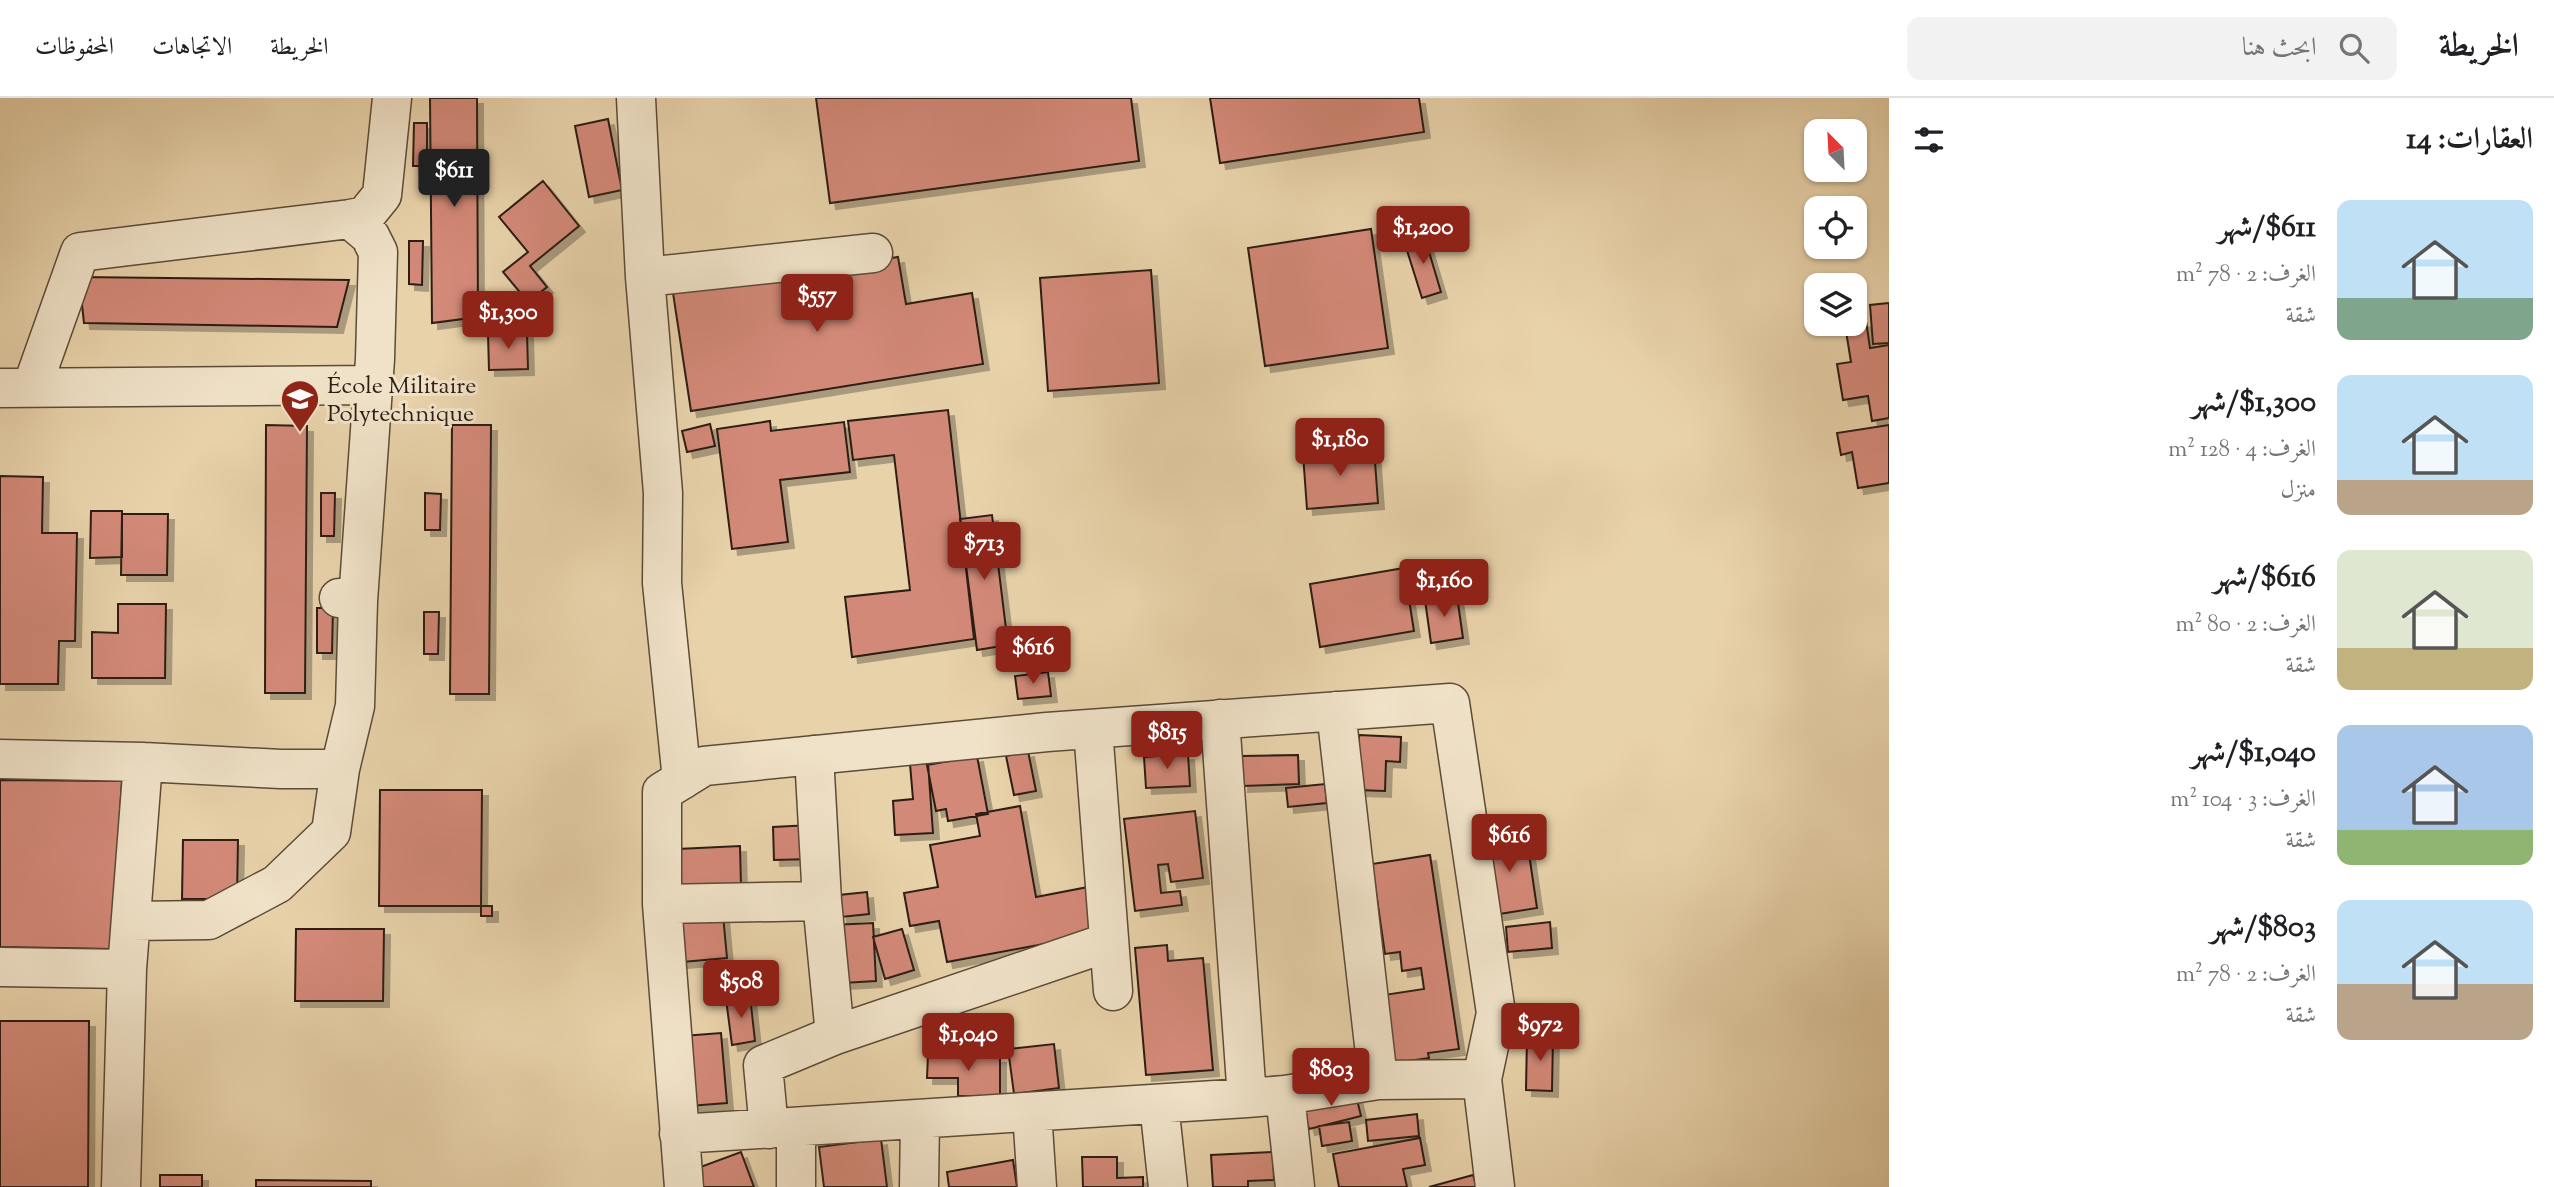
<!DOCTYPE html>
<html lang="ar">
<head>
<meta charset="utf-8">
<style>
	body { margin:0; font-family:"Sorts Mill Goudy",Amiri,serif; background:#f2f2f2; color:#202124; direction:rtl; height:100vh; display:flex; flex-direction:column; font-size:26px; white-space:nowrap }
	* { box-sizing:border-box; margin:0 }
	p { font-size:23px; color:#757577 }
	.icon { flex:none; width:38px; height:38px; fill:none; stroke:currentColor; stroke-width:2; stroke-linecap:round; stroke-linejoin:round }
	.map { position:relative; flex:1; overflow:hidden; direction:ltr }
	.sheet { display:flex; flex-direction:column; background:#fff; width:665px }
	.sheet>* { flex:none }
	.needle { width:46px; rotate:336deg }
	.controls { position:absolute; left:1804px; top:21px; display:grid; gap:14px }
	.controls a { display:grid; place-items:center; width:63px; height:63px; border-radius:14px; background:#fff; box-shadow:0 2px 5px #0004; font-size:35px }
	.price { position:absolute; translate:-50% -60px; padding:0 16px; border-radius:7px; background:#8f2418; color:#fff; font-size:23px; line-height:46px; filter:drop-shadow(0 2px 4px #0008) }
	.price::after { content:''; position:absolute; left:50%; top:42px; width:21px; height:16px; margin-left:-10px; background:inherit; clip-path:polygon(0 0,100% 0,50% 100%) }
	.price.active { background:#222; color:#fff }
	ul { padding:0; list-style:none }
	li { display:flex; align-items:center; gap:21px; height:175px; padding:0 21px }
	li span { display:grid; place-items:center; flex:none; width:196px; height:140px; border-radius:14px; color:#555 }
	li>.icon { margin-inline-start:auto }
	span .icon { width:84px; height:84px; fill:#fffc; stroke-width:1 }
	li b { font-size:30px }
	h2 { display:flex; justify-content:space-between; align-items:center; height:84px; padding:0 21px; font-size:30px }
	header { display:flex; align-items:center; gap:42px; box-sizing:border-box; height:98px; padding:0 35px; background:#fff; border-bottom:2px solid #e0e0e0 }
	header strong { font-size:33px }
	nav { display:flex; gap:38px; margin-inline-start:auto; font-size:24px }
	.search { width:490px; height:63px; background:#f2f2f2; display:flex; align-items:center; gap:18px; box-sizing:border-box; padding:0 24px; border-radius:14px; color:#757577; font-size:26px }
	main { display:flex; flex:1; min-height:0 }
	.map>svg:first-child { display:block }
	.building { fill:#d38978; stroke:#2d1e13; stroke-width:2; filter:url(#shadow) }
	.lines { fill:none; stroke-linecap:round; stroke-linejoin:round }
	.minor-casing { stroke:#5c4b39; stroke-width:41 }
	.minor { stroke:#f0e2c8; stroke-width:38 }
	.labels { text-anchor:middle; stroke-width:6; stroke-linejoin:round; paint-order:stroke }
	.poi-label { font-size:24px; fill:#2d1e13; stroke:#f0e2c8; text-anchor:start }
</style>
</head>
<body>
<header>
<strong>الخريطة</strong>
<div class="search"><svg class="icon" aria-label="search" viewBox="0 0 24 24"><circle cx="10" cy="10" r="6"/><path d="M15 15l6 6"/></svg>ابحث هنا</div>
<nav><a>الخريطة</a><a>الاتجاهات</a><a>المحفوظات</a></nav>
</header>
<main>
<section class="sheet">
<h2>العقارات: 14<svg class="icon" aria-label="filters" viewBox="0 0 24 24"><path d="M4 7h16M4 17h16"/><circle cx="9" cy="7" r="2"/><circle cx="15" cy="17" r="2"/></svg></h2>
<ul>
<li><span style="background:linear-gradient(#bfe0f5 70%,#7fa58c 0)"><svg class="icon" aria-label="home" viewBox="0 0 24 24"><path d="M3 11l9-7 9 7M6 9v11h12V9"/></svg></span><div><b>$611/شهر</b><p>الغرف: 2 · 78 m²</p><p>شقة</p></div></li>
<li><span style="background:linear-gradient(#bfe0f5 75%,#b9a48a 0)"><svg class="icon" aria-label="home" viewBox="0 0 24 24"><path d="M3 11l9-7 9 7M6 9v11h12V9"/></svg></span><div><b>$1,300/شهر</b><p>الغرف: 4 · 128 m²</p><p>منزل</p></div></li>
<li><span style="background:linear-gradient(#dfe7d0 70%,#c2b280 0)"><svg class="icon" aria-label="home" viewBox="0 0 24 24"><path d="M3 11l9-7 9 7M6 9v11h12V9"/></svg></span><div><b>$616/شهر</b><p>الغرف: 2 · 80 m²</p><p>شقة</p></div></li>
<li><span style="background:linear-gradient(#a9c7e8 75%,#8fb573 0)"><svg class="icon" aria-label="home" viewBox="0 0 24 24"><path d="M3 11l9-7 9 7M6 9v11h12V9"/></svg></span><div><b>$1,040/شهر</b><p>الغرف: 3 · 104 m²</p><p>شقة</p></div></li>
<li><span style="background:linear-gradient(#bfe0f5 60%,#b9a48a 0)"><svg class="icon" aria-label="home" viewBox="0 0 24 24"><path d="M3 11l9-7 9 7M6 9v11h12V9"/></svg></span><div><b>$803/شهر</b><p>الغرف: 2 · 78 m²</p><p>شقة</p></div></li>
</ul>
</section>
<div class="map">
<svg width="1889" height="1089" viewBox="0 0 1889 1089">
	<defs>
		<filter id="shadow"><feDropShadow dx="6" dy="6" stdDeviation="0" flood-color="#0004"/></filter>
	</defs>
	<rect width="100%" height="100%" fill="#e8d2aa"/>
	<filter id="stains"><feTurbulence type="fractalNoise" baseFrequency=".00286" numOctaves="4"/><feColorMatrix values="0 0 0 0 .2 0 0 0 0 .09 0 0 0 0 .02 0 0 0 .5 -.17"/></filter>
	<radialGradient id="worn" r=".72"><stop offset=".6" stop-color="#630" stop-opacity="0"/><stop offset="1" stop-color="#630" stop-opacity=".3"/></radialGradient>
	<!-- building -->
	<path class="building" d="M430,0H477L478,219L432,225Z
		M816,0H1131L1139,63L830,105Z
		M1210,0H1419L1424,34L1220,65Z
		M608,21L622,92L589,99L575,28Z
		M414,25H427V68H413Z
		M543,83L579,128L530,168L547,189L528,204L503,174L528,154L499,119Z
		M1371,131L1388,250L1265,268L1248,150Z
		M1424,137L1441,194L1422,200L1404,143Z
		M409,143H423L422,187L409,186Z
		M898,159L906,206L972,195L983,266L691,313L673,195Z
		M1151,172L1159,285L1048,293L1040,180Z
		M79,179L349,182L337,229L84,225Z
		M1889,205V245L1873,246L1870,207Z
		M1866,223L1870,250L1889,247V320L1872,323L1868,298L1843,302L1837,266L1851,264L1845,227Z
		M527,234L528,271L489,272L488,236Z
		M948,312L974,541L852,559L845,499L910,492L894,357L853,362L848,323Z
		M770,323L771,333L844,324L850,374L780,382L788,444L732,451L717,331Z
		M710,326L715,348L687,354L682,333Z
		M266,327L307,328L305,595H265Z
		M452,327H491L489,596H450Z
		M1889,327V385L1858,390L1852,354L1841,357L1837,335Z
		M1374,350L1378,405L1307,411L1303,356Z
		M0,378L43,379L42,435H77L75,543H59L58,586H0Z
		M321,395H335L334,438H321Z
		M425,395L441,396L440,432H425Z
		M91,413H122V459L90,460Z
		M122,416H168L167,477H121Z
		M992,417L1008,547L977,552L960,421Z
		M1404,470L1414,533L1320,549L1310,486Z
		M1457,498L1463,540L1431,545L1425,502Z
		M118,506H166L165,580H92V534L118,535Z
		M317,510H333L332,555H317Z
		M424,514H439L438,556H424Z
		M1048,574L1051,598L1018,601L1015,578Z
		M1359,637L1401,639L1400,664L1386,663L1385,693L1357,692Z
		M1028,653L1036,693L1014,697L1006,658Z
		M1188,656L1190,688L1146,690L1144,659Z
		M1298,657L1299,686L1242,688V658Z
		M977,658L988,716L948,723L946,711L936,713L927,667Z
		M928,665L933,735L895,737L893,703L913,701L910,666Z
		M0,682L122,683L111,851L0,849Z
		M1325,686L1327,705L1288,709L1286,690Z
		M380,692H482L481,808H379Z
		M1020,708L1036,799L1088,789L1097,836L947,864L939,823L910,828L904,795L938,789L930,747L980,738L976,716Z
		M1195,713L1203,780L1171,784L1168,766L1158,767L1161,795L1180,793L1182,807L1135,813L1124,721Z
		M811,727L812,761L774,762L773,729Z
		M1526,735L1537,810L1493,817L1481,742Z
		M183,742H238L237,801H182Z
		M740,748L741,788L680,791L678,751Z
		M1430,757L1459,951L1428,955L1429,960L1394,965L1384,897L1424,891L1421,870L1402,873L1400,854L1385,856L1372,766Z
		M867,794L869,816L841,819L839,797Z
		M481,808H492V818H481Z
		M723,817L727,860L671,865L667,823Z
		M1550,824L1552,850L1508,854L1506,829Z
		M873,825L876,883L843,885L832,827Z
		M296,831H384L383,903H295Z
		M902,831L914,872L885,881L873,839Z
		M1167,847L1168,863L1203,860L1213,972L1146,977L1135,850Z
		M750,898L755,943L732,947L726,901Z
		M0,923H89L88,1089H0Z
		M721,935L727,1005L689,1008L683,938Z
		M1527,938L1553,939L1552,993L1526,992Z
		M1054,946L1059,990L1014,996L1008,951Z
		M928,957L1000,959V998H958V980H927Z
		M1354,989L1361,1018L1309,1031L1301,1003Z
		M1417,1016L1419,1038L1368,1043L1366,1022Z
		M1349,1024L1352,1043L1322,1048L1319,1028Z
		M1420,1040L1425,1067L1403,1071L1407,1089H1339L1333,1056Z
		M881,1041L887,1089H824L819,1049Z
		M741,1054L754,1089H702L695,1071Z
		M1273,1054L1274,1082L1248,1083V1089H1213L1211,1057Z
		M1082,1059H1117V1080L1143,1079V1089H1083Z
		M1013,1062L1017,1089H949L947,1074Z
		M160,1077H202V1089H160Z
		M1473,1077L1477,1089H1429Z
		M256,1082L371,1083V1089H256Z"/>
	<g class="lines">
		<!-- minor casing -->
		<g class="minor-casing">
			<path id="minor" d="M636,0L645,179L663,395L662,485L682,682
				M645,179L873,155
				M32,289L80,154L350,121
				M0,290L373,287
				M358,503L375,261L378,154L370,138L350,121L365,118L382,97L392,0
				M1336,613L1378,982
				M1220,621L1247,1000
				M1093,631L1113,893
				M814,657L822,803L835,937
				M0,661L143,664L281,671H340L355,608L358,503L339,500
				M662,806L822,803
				M131,823L209,822L277,786L331,734L340,671
				M0,869L127,871
				M1285,997L1295,1089
				M1159,1006L1168,1089
				M1032,1014L1037,1089
				M796,1029V1089
				M769,1031L763,967L835,937L1109,844
				M679,1036L1247,1000L1285,997L1378,982L1482,981
				M121,1089L127,871L143,664
				M684,1089L662,806V694L704,668L1047,634L1450,605L1496,915L1482,981L1495,1089
				M919,1089L920,1021"/>
		</g>
		<!-- minor -->
		<use href="#minor" class="minor"/>
	</g>
	<!-- icons -->
	<defs>
		<g id="university-pin" transform="scale(2.0125)"><path d="M0 17L-7.5 6A9.5 9.5 0 1 1 7.5 6Z" fill="#8f2418" stroke="#f0e2c8"/><path d="M0-5L7-2L0 1L-7-2ZM-4 1L0 2.5L4 1V4Q0 6-4 4Z" fill="#fff"/></g>
	</defs>
	<g fill-rule="evenodd">
		<use href="#university-pin" x="300" y="301"/>
	</g>
	<g class="labels">
		<!-- poi labels -->
		<g class="poi-label">
			<text x="327" y="295">École Militaire<tspan x="327" dy="28">Polytechnique</tspan></text>
		</g>
	</g>
	<rect width="100%" height="100%" filter="url(#stains)"/>
	<rect width="100%" height="100%" fill="url(#worn)"/>
</svg>
<div class="controls">
<a><svg class="needle" viewBox="-14 -14 28 28"><path d="M0-13l5 13h-10z" fill="#e53935"/><path d="M0 13l5-13h-10z" fill="#757577"/></svg></a>
<a><svg class="icon" aria-label="locate" viewBox="0 0 24 24"><circle cx="12" cy="12" r="6"/><path d="M12 2v4M12 18v4M2 12h4M18 12h4"/></svg></a>
<a><svg class="icon" aria-label="layers" viewBox="0 0 24 24"><path d="M12 4l9 5-9 5-9-5zM3 14l9 5 9-5"/></svg></a>
</div>
<b class="price active" style="left:454px;top:111px">$611</b>
<b class="price" style="left:1423px;top:168px">$1,200</b>
<b class="price" style="left:817px;top:236px">$557</b>
<b class="price" style="left:508px;top:253px">$1,300</b>
<b class="price" style="left:1340px;top:380px">$1,180</b>
<b class="price" style="left:984px;top:484px">$713</b>
<b class="price" style="left:1444px;top:521px">$1,160</b>
<b class="price" style="left:1033px;top:588px">$616</b>
<b class="price" style="left:1167px;top:673px">$815</b>
<b class="price" style="left:1509px;top:776px">$616</b>
<b class="price" style="left:741px;top:922px">$508</b>
<b class="price" style="left:1540px;top:965px">$972</b>
<b class="price" style="left:968px;top:975px">$1,040</b>
<b class="price" style="left:1331px;top:1010px">$803</b>
</div>
</main>
</body>
</html>
